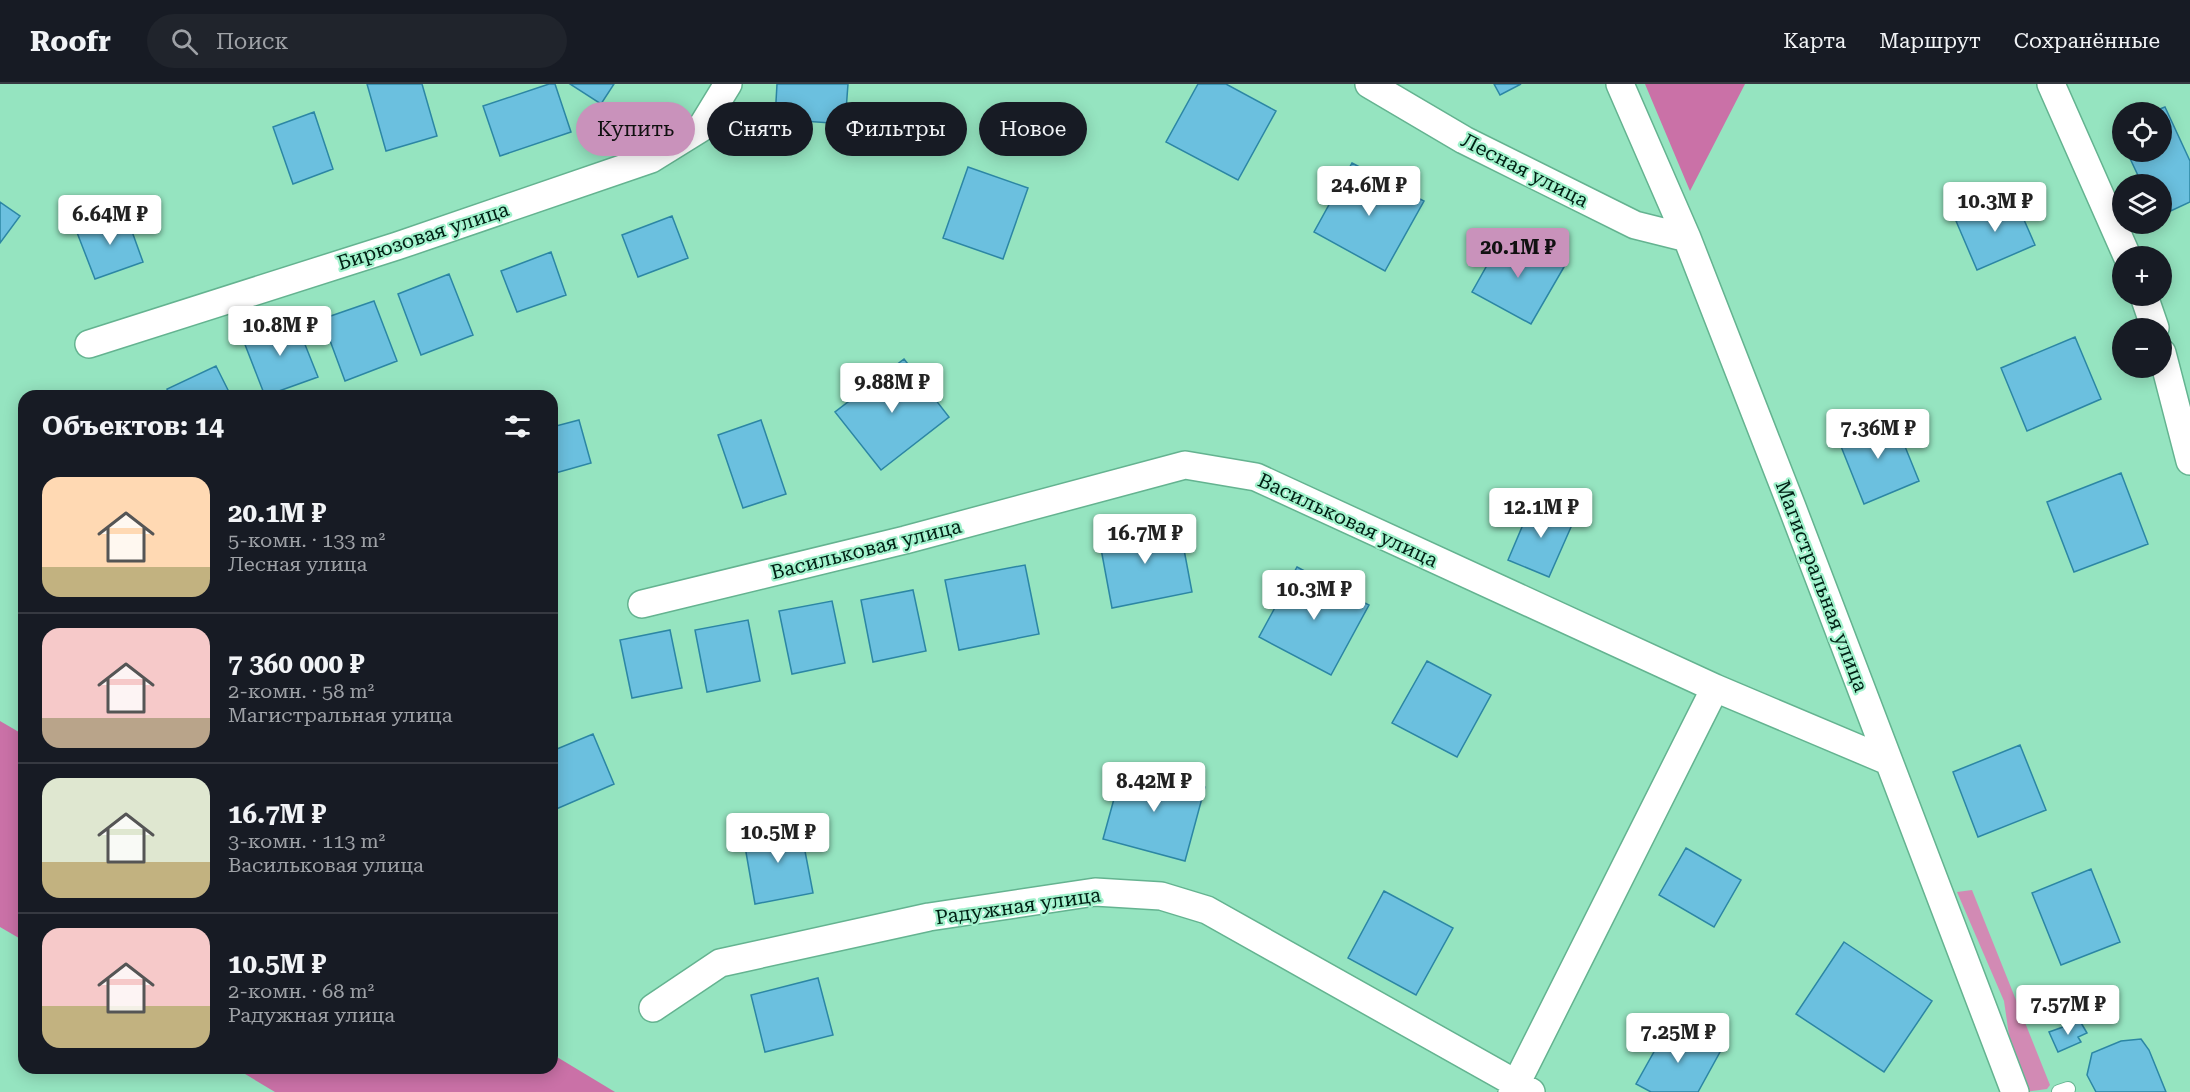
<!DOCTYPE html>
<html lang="ru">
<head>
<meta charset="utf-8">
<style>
	body { margin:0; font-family:"Roboto Serif",serif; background:#20242c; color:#f1f3f6; height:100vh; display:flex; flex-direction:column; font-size:22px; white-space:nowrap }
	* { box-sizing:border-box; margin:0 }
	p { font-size:20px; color:#9ea1a6 }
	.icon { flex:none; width:33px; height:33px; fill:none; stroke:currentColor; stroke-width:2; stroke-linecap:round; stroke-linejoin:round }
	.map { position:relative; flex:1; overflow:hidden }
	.panel { position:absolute; left:18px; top:306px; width:540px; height:684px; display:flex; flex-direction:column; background:#171b24; border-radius:18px; box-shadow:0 3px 15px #0003 }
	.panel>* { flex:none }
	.hud { position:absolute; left:576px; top:18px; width:570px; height:54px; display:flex; gap:12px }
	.fabs { position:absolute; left:2112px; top:18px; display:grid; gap:12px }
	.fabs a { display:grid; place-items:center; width:60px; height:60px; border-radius:50%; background:#171b24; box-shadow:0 3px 15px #0003; font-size:30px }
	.price { position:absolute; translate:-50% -51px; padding:0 14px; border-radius:6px; background:#fff; color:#222; font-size:20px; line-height:39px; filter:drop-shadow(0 2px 3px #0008) }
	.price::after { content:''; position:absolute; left:50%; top:36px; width:18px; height:14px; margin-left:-9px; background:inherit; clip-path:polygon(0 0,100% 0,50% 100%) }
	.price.on { background:#c992bb; color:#111 }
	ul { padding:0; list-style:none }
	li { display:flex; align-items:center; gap:18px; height:150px; padding:0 24px }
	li+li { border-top:2px solid #363941 }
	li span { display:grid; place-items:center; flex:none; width:168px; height:120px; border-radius:18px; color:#555 }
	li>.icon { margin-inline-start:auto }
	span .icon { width:72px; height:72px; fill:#fffc; stroke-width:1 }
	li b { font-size:26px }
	h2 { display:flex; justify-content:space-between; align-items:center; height:72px; padding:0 24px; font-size:26px }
	.tag { padding:0 21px; border-radius:27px; background:#171b24; box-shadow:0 3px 15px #0003; font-size:21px; line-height:54px }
	.tag.on { background:#c992bb; color:#111 }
	header { display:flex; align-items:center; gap:36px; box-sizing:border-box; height:84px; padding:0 30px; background:#171b24; border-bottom:2px solid #363941 }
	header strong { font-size:28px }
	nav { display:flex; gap:33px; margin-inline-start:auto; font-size:21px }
	.search { width:420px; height:54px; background:#20242c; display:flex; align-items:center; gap:15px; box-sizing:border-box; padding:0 21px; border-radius:33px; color:#9ea1a6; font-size:22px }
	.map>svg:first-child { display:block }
	.green { fill:#d28ab4 }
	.forest { fill:#ca71a7 }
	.building { fill:#6bc0df; stroke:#2c86a4; stroke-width:1.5 }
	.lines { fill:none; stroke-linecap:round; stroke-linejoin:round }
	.service-casing { stroke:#64b390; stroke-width:16 }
	.minor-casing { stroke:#64b390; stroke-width:30 }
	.service { stroke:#fff; stroke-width:14 }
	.minor { stroke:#fff; stroke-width:27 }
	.labels { text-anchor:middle; stroke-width:4.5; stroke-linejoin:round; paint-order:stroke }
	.street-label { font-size:20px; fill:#002014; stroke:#a2f2cd }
</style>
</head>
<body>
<header>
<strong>Roofr</strong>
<div class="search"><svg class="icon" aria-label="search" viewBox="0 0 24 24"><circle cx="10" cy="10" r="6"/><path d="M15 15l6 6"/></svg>Поиск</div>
<nav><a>Карта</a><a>Маршрут</a><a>Сохранённые</a></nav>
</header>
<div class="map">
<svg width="2190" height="1008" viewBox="0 0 2190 1008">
	<rect width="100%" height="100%" fill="#95e4c0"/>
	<!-- green -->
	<path class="green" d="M1972,806L2050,1001L2047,1005L2025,1008L2010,958L2004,917L1957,808Z"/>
	<!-- forest -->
	<path class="forest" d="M1645,0H1745L1690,107Z
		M0,637L24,651V857L0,843Z
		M552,970L615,1008H275L235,984H552Z"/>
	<!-- building -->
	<path class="building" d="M367,0H422L437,52L386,67Z
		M549,0H555L571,48L500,72L483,22Z
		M570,0H614L601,20Z
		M777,0H848L845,40L775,35Z
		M1198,0H1226L1276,27L1238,96L1166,58Z
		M1494,0H1521L1500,11Z
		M2165,23L2190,77V118L2162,131V100H2142L2127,68H2162V28H2152Z
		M314,28L333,85L293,100L273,43Z
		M1352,79L1424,117L1385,187L1314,148Z
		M968,83L1028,104L1003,175L943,154Z
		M2014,113L2035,161L1977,186L1956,137Z
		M0,118L20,132L0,159Z
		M125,128L143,178L95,195L76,146Z
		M672,132L688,174L638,193L622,151Z
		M1504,151L1564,183L1531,240L1472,208Z
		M551,168L566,211L517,228L501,187Z
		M449,190L473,251L421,271L398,210Z
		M374,217L397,277L345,297L322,235Z
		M294,233L318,293L265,312L242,253Z
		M2075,253L2101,315L2027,347L2001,284Z
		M904,275L949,333L881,386L835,328Z
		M216,282L231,312H170L167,305Z
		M1893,333L1919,397L1864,420L1838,355Z
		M579,336L591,379L552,390V343Z
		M761,336L786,410L743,424L718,351Z
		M2121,389L2148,460L2074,488L2047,418Z
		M1533,417L1575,434L1549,493L1508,476Z
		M1179,439L1192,508L1112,524L1099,454Z
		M1025,481L1039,550L959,566L945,496Z
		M1297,483L1369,521L1331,591L1259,553Z
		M913,506L926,567L873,578L861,516Z
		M832,517L845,579L792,590L779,527Z
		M748,536L760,597L707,608L695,546Z
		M670,546L682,604L632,614L620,556Z
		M1427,577L1491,611L1457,673L1392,639Z
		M593,650L614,700L554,726L552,720V667Z
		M2020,661L2046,726L1978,753L1953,688Z
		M1123,682L1205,703L1185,777L1103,755Z
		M800,741L813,809L755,820L743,751Z
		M1686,764L1741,796L1714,843L1659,811Z
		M2091,785L2120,858L2061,881L2032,809Z
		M1384,807L1453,844L1416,911L1348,874Z
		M1844,858L1932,917L1884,988L1796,930Z
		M818,894L833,951L765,968L751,911Z
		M2080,937L2087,949L2078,953L2081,958L2058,968L2049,948Z
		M1669,941L1720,968L1698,1008H1651L1636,1000Z
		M2141,955L2149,966L2166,1008H2096L2087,991L2092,969L2121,957Z"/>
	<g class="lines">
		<!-- service casing -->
		<g class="service-casing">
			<path id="service" d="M2059,1008L2068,1005"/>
		</g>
		<!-- minor casing -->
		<g class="minor-casing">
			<path id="minor" d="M1369,0L1464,56L1635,141L1687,154
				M1620,0L1687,154L1792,423L2015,1008
				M2051,0L2127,172
				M2144,212L2155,244
				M89,260L397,162L651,75L701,44L728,0
				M2162,269L2190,377
				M642,520L905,456L1185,381L1256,393L1715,604L1888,677
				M653,924L720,879L929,833L1095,808L1161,812L1207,826L1531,1008
				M1512,1008L1715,604"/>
		</g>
		<!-- service -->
		<use href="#service" class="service"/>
		<!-- minor -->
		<use href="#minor" class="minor"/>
	</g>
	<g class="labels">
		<!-- street labels -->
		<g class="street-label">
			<text transform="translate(1525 86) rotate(27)" y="7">Лесная улица</text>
			<text transform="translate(423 152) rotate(-18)" y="7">Бирюзовая улица</text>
			<text transform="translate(1348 436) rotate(25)" y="7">Васильковая улица</text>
			<text transform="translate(866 465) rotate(-14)" y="7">Васильковая улица</text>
			<text transform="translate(1822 502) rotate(69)" y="7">Магистральная улица</text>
			<text transform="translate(1018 822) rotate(-8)" y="7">Радужная улица</text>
		</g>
	</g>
</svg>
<div class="fabs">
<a><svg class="icon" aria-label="locate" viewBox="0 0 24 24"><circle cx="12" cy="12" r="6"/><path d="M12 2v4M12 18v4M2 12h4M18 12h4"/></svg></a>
<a><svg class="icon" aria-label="layers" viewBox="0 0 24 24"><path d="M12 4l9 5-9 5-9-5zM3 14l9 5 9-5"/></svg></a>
<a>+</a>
<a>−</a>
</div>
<b class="price" style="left:1369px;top:133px">24.6M ₽</b>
<b class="price" style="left:1995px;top:149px">10.3M ₽</b>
<b class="price" style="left:110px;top:162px">6.64M ₽</b>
<b class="price on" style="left:1518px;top:195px">20.1M ₽</b>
<b class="price" style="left:280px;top:273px">10.8M ₽</b>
<b class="price" style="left:892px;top:330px">9.88M ₽</b>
<b class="price" style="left:1878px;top:376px">7.36M ₽</b>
<b class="price" style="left:1541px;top:455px">12.1M ₽</b>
<b class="price" style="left:1145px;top:481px">16.7M ₽</b>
<b class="price" style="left:1314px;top:537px">10.3M ₽</b>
<b class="price" style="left:1154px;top:729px">8.42M ₽</b>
<b class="price" style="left:778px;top:780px">10.5M ₽</b>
<b class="price" style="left:2068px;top:952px">7.57M ₽</b>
<b class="price" style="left:1678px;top:980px">7.25M ₽</b>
<div class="hud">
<a class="tag on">Купить</a>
<a class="tag">Снять</a>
<a class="tag">Фильтры</a>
<a class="tag">Новое</a>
</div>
<section class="panel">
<h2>Объектов: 14<svg class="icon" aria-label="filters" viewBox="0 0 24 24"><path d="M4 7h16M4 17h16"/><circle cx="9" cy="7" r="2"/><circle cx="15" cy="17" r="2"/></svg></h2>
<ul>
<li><span style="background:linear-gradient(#ffd9b3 75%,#c2b280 0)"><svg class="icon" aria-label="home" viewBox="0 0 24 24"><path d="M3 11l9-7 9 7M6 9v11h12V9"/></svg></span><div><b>20.1M ₽</b><p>5-комн. · 133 m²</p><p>Лесная улица</p></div></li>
<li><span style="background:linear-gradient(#f6c9c9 75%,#b9a48a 0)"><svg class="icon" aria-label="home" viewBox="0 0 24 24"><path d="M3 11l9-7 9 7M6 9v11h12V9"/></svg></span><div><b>7 360 000 ₽</b><p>2-комн. · 58 m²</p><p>Магистральная улица</p></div></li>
<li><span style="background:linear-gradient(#dfe7d0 70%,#c2b280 0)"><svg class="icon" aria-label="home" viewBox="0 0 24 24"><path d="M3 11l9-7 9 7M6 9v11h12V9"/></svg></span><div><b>16.7M ₽</b><p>3-комн. · 113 m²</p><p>Васильковая улица</p></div></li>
<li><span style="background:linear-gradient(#f6c9c9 65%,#c2b280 0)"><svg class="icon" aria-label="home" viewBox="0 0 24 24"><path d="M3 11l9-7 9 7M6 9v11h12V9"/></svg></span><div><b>10.5M ₽</b><p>2-комн. · 68 m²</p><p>Радужная улица</p></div></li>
</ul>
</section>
</div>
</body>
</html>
